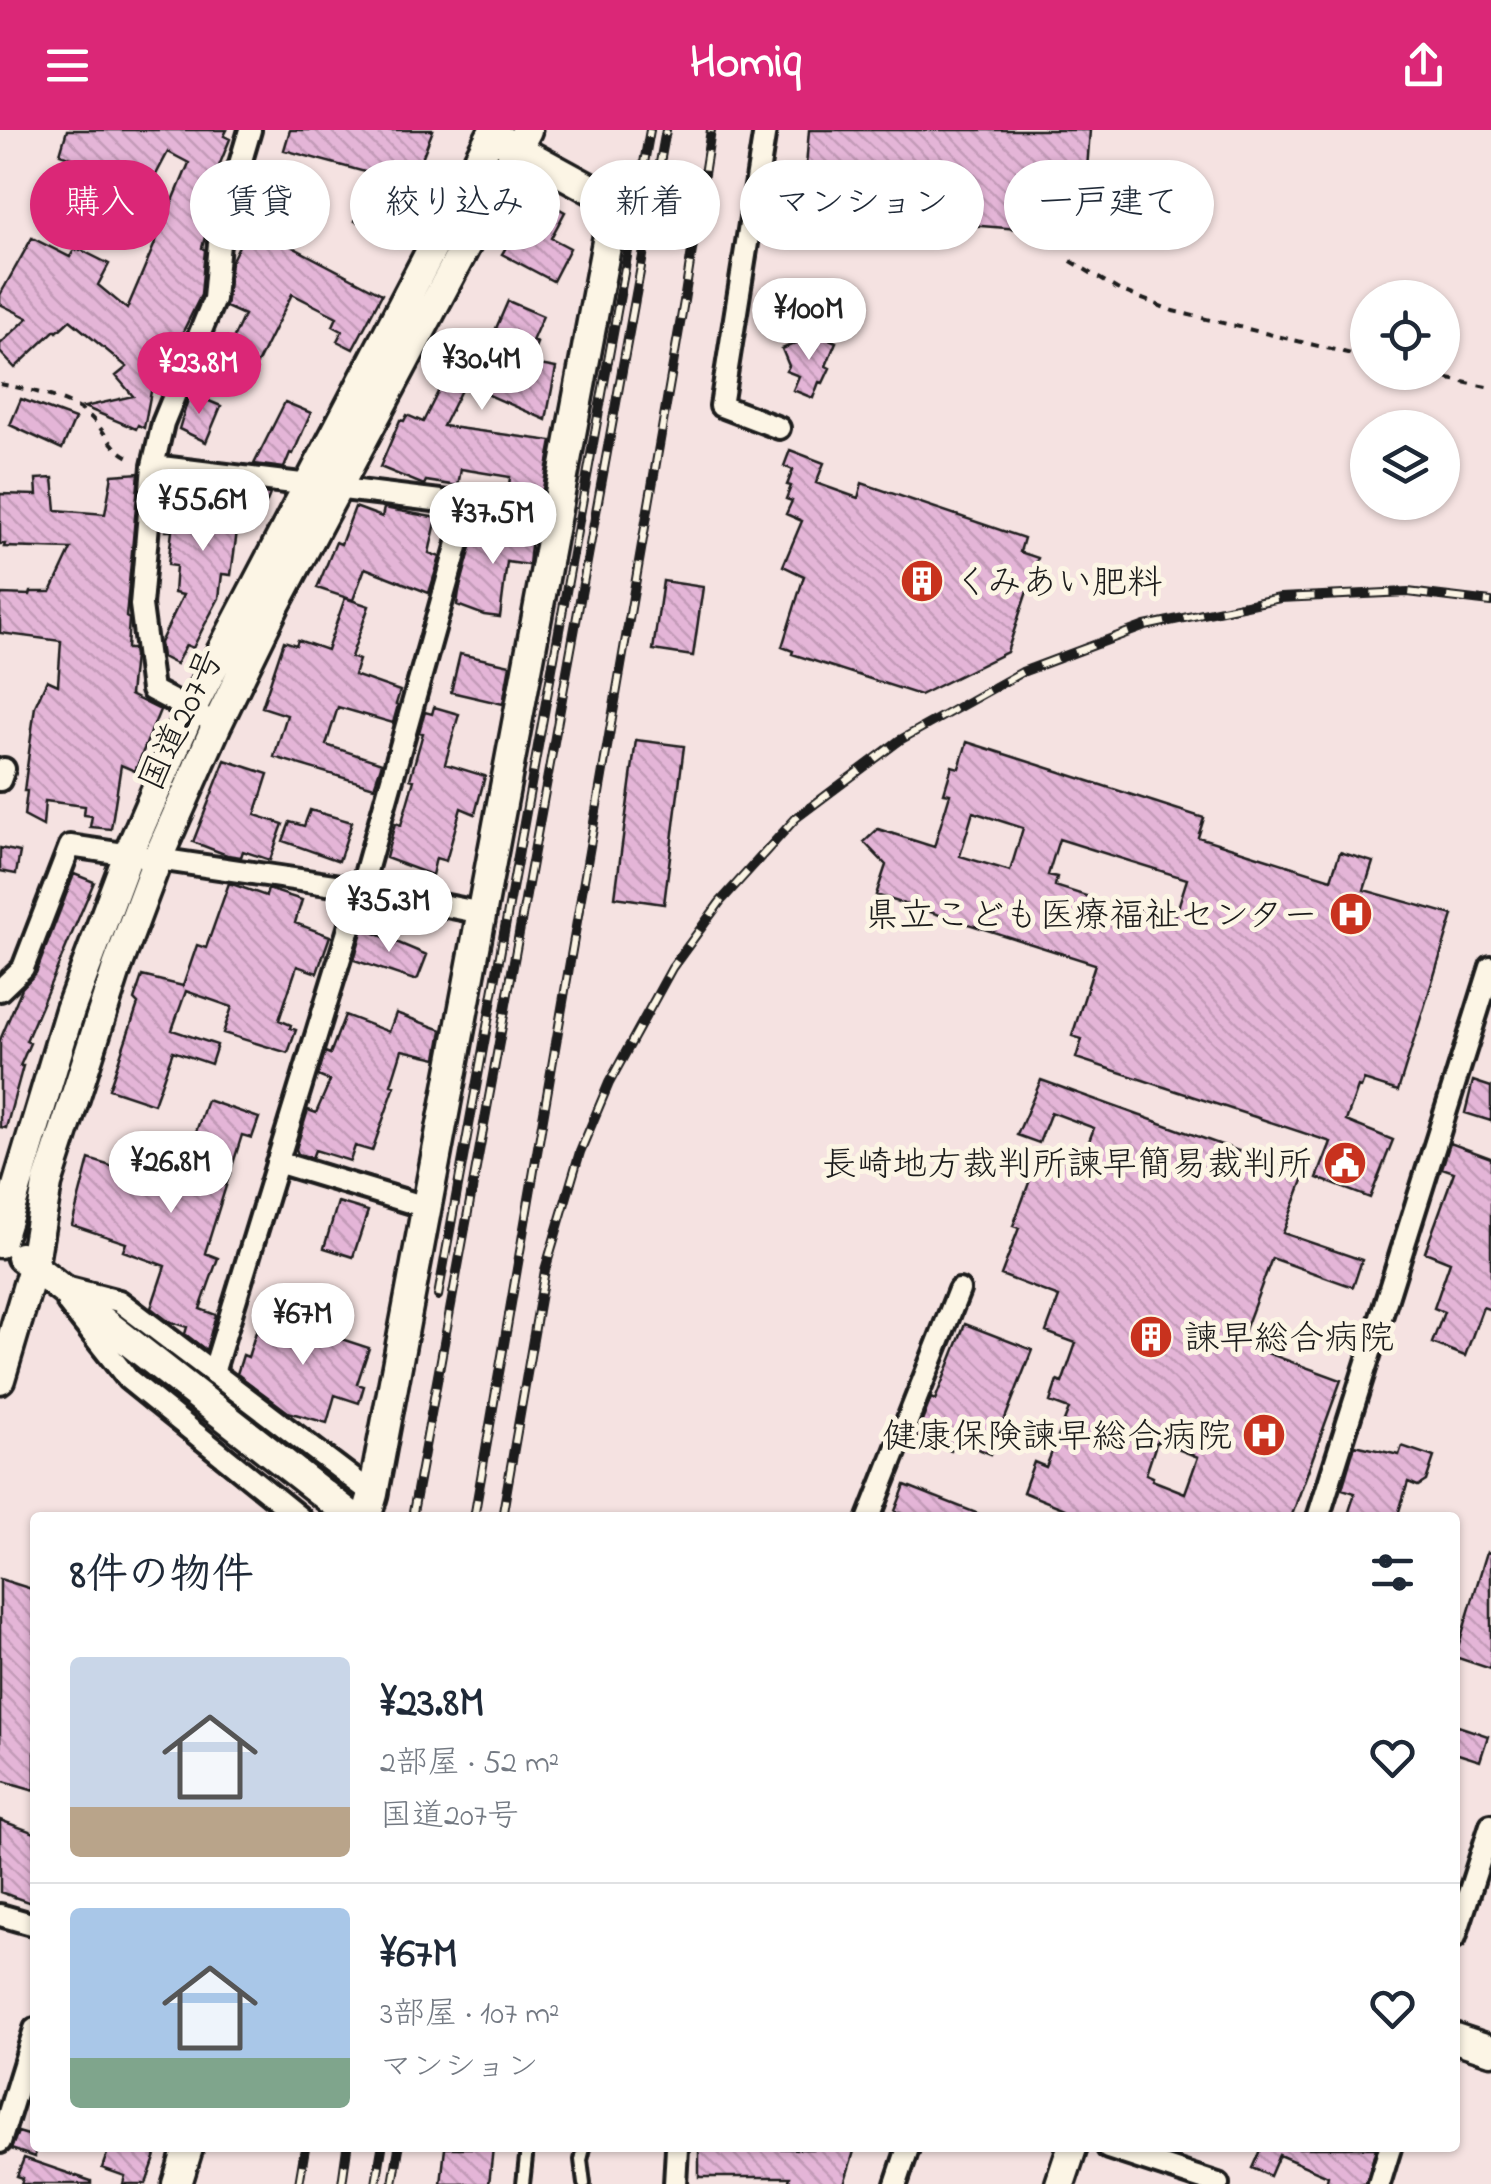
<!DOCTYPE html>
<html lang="ja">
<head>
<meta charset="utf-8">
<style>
	body { margin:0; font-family:"Indie Flower","Klee One",sans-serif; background:#f6f6f7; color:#1f2937; height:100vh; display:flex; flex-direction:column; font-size:38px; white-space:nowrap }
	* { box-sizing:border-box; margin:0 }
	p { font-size:32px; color:#747a83 }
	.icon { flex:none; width:55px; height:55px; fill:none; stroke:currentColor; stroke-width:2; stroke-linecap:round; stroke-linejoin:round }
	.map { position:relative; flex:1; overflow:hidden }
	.details { position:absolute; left:30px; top:1382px; width:1430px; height:640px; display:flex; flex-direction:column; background:#fff; border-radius:10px; box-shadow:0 2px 8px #0004 }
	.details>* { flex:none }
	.top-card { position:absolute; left:30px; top:30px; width:1432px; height:90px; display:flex; gap:20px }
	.tools { position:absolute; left:1350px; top:150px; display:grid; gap:20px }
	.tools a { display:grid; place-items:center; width:110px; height:110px; border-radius:50%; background:#fff; box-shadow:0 2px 8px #0004; font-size:50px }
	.price { position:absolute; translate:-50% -85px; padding:0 22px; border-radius:35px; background:#fff; color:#222; font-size:32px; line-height:65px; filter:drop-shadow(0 2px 5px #0008) }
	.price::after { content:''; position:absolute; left:50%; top:60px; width:30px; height:22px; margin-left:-15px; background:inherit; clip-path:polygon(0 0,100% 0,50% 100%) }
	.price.active { background:#db2777; color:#fff }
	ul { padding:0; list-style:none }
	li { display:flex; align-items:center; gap:30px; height:250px; padding:0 40px }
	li+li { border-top:2px solid #e0e1e3 }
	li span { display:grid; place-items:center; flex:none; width:280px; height:200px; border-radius:10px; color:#555 }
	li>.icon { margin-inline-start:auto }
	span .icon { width:120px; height:120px; fill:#fffc; stroke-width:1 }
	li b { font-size:42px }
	h2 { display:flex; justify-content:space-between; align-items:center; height:120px; padding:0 40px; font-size:42px }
	.chip { padding:0 35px; border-radius:45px; background:#fff; box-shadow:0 2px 8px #0004; font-size:35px; line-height:90px }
	.chip.active { background:#db2777; color:#fff }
	header { display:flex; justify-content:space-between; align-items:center; height:130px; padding:0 40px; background:#db2777; color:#fff; font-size:45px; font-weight:700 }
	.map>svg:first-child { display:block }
	.building { fill:url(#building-back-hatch); stroke:#1c1c1c; stroke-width:2.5; fill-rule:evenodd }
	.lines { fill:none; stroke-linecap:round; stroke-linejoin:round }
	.lane-casing { stroke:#1c1c1c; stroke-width:18 }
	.street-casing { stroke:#1c1c1c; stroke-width:28 }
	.secondary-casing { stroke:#1c1c1c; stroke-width:35 }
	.path { stroke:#1c1c1c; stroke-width:4; stroke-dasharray:8 8; stroke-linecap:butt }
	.lane { stroke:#fcf5e5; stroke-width:10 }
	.street { stroke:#fcf5e5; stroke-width:20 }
	.secondary { stroke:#fcf5e5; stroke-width:28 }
	.rail-casing { stroke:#1c1c1c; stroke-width:10 }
	.rail { stroke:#fcf5e5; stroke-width:6; stroke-dasharray:19; stroke-linecap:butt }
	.labels { text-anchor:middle; stroke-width:10; stroke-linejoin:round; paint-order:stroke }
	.poi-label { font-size:35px; fill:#1c1c1c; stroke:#fcf5e5; text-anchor:end }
	.street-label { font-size:35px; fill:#1c1c1c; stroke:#fcf5e5 }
</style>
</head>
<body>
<header><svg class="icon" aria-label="menu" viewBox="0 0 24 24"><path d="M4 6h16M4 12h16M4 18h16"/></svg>Homiq<svg class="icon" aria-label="share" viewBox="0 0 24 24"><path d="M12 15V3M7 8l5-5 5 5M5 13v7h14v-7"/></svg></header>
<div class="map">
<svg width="1491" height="2054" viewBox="0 0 1491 2054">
	<defs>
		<pattern id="building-back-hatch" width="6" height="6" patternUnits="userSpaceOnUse" patternTransform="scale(2.5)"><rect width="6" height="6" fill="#e4b5d7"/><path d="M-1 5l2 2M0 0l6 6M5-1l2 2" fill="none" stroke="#c39bb8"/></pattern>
	</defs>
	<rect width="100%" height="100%" fill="#f5e2e1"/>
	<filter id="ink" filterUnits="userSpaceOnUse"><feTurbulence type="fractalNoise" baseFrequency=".01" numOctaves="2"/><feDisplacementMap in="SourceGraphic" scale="20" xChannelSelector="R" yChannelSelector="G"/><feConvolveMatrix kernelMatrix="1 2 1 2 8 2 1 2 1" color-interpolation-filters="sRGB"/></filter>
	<g filter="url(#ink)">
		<!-- building -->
		<path class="building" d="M67,0H227L224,6L230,9L201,80L211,84L202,118L205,120L201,165L173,222L159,220L144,298L138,295L136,299L84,277L133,266L116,246L127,237L70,190L57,202L55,200L15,238L0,222V214L28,188L0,174V165L32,108L70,127L74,120H81L109,134L98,155L127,179L189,33L168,22L120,113L114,111L124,67L95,55L101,42L93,39L94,36L60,24Z
			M290,0H433L421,31L438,36L430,65L367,47L369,43L284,20Z
			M809,0H1090L1082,104L827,84L829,64L804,62Z
			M257,47L290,58L288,63L302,69L283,112L382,164L353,219L337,211L342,201L333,196L337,187L292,164L257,234L228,220L244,185L226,177L231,132L254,85L246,82Z
			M533,48L556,60L549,73L565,82L551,108L570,118L553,151L502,124L526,83L517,78Z
			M362,71L416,94L409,111L355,91Z
			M508,171L543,186L532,211L537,213L529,233L556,238L546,290L464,254L443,296L552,311L541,369L508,365L510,347L461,339L458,356L426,351L424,355L380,337L400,290L404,291L407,285L423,292L446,246L435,241L449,213L455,216L458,206L487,219Z
			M812,202L836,212L826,236L830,238L823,253L819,252L813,268L793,260L799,246L786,241L789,236L782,219L803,210L808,212Z
			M190,263L221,276L206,312L179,299Z
			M21,269L75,289L62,319L10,295Z
			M285,272L311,283L293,324L290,323L284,338L254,334Z
			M790,320L824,333L816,353L858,368L862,353L1024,408L1020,422L1038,428L1007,522L920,565L792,524L793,521L782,517L804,446L783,436L802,391L786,384L792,371L786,369L791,356L787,355L793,340L784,336Z
			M139,343L126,487L129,489L127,519H133L134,526L130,565L160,580L135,641L121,635L111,699L90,697L92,686L84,685L85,676L45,671L43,696L24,686L27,661H24L35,576L47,550L58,555L61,511L0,503V467L2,464L30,465L31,462H51L71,419L4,417L5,414H0V364L37,365L36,349L53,348L56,380L105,384L112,345Z
			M173,352L270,364L261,386L251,385L249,402L237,401L231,445L222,444L219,468L203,498L193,518L186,515L176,534L162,527L160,513L183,465L174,463L176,436L168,435L172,401H166Z
			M355,377L382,387L384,378L437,388L429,423L440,427L429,463L365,438L353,470L317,458L336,412L341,414Z
			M504,393L533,396L529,435L507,432L500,487L484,485L457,475L459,461L473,410L482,413L484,398L503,399Z
			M663,451L703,457L693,526L653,520Z
			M345,468L369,476L351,527L359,530L354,545L400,561L396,574L398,575L393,593L338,577L326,615L382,633L374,657L274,627L287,585L262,577L284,511L296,515L298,510L327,520Z
			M460,524L510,535L503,574L451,562Z
			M434,577L459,584L445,634L485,646L475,684L461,678L446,731L436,728L432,745L386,728L395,693L401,695L414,650L410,649L423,603L419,602L425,582L432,584Z
			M636,610L684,616L664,774L615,767Z
			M967,612L1204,688L1198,707L1331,749L1340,722L1373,732L1364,760L1453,785L1398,961L1364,950L1361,958L1358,957L1346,991L1393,1010L1370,1068L1317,1048L1331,1012L1076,928L1082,909L1072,906L1095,834L876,765L886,735L864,712L878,699L934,717L950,664L944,663L952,636L959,638ZM973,682L1023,698L1010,741L960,726ZM1059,709L1187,749L1176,784L1142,773L1139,783L1055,756L1057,747L1048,745Z
			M225,630L268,644L255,685L283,694L270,730L243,721L241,727L227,725L193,712Z
			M310,680L352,692L339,731L283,711L290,692L304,696Z
			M0,718L20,722L16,744L0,741Z
			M74,744L94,752L26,911L30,913L20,936H23L6,998L0,997V910L22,858L36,843Z
			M229,753L266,766L268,759L302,770L295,793L330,806L317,843L297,836L279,890L291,895L290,898L296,900L288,923L223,903L232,877L186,861L172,900L217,915L211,934L173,921L154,974L109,959L138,874L134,870L142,846L183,856L197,815L206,818Z
			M363,798L427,825L418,848L414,850L354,830Z
			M396,883L442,900L437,928L402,920L391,955L395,956L372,1021L355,1016L350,1031L315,1020L312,1028L298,1024L296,1019L308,980L316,983L330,951L318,946L325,922L330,924L345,885L389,902Z
			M1041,950L1305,1045L1283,1103L1362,1130L1353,1157L1272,1128L1240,1213L1341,1250L1291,1388H1087L1023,1362L1034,1332L1046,1337L1069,1279L1050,1272L1057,1251L1062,1253L1076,1213L1046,1202L1059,1167L1001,1145L1019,1098L1013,1096L1041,1020L1080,1035L1094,998L1051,982L1039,1013L1017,1005ZM1157,1311L1198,1327L1185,1363L1152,1350L1153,1347L1146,1344Z
			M1473,951L1491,957V991L1465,983Z
			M207,970L259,988L252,1008L242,1005L205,1123L218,1128L200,1179L216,1185L206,1220L185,1204L187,1197L168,1191L151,1178L165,1136L123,1121L126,1113L72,1095L89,1029L177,1057Z
			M1450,1013L1491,1028V1180L1483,1177L1465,1226L1432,1213L1444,1182L1434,1178L1450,1132L1425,1122L1454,1042L1442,1038Z
			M338,1072L368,1081L353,1127L324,1118Z
			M262,1183L369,1218L357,1254L364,1256L359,1273L335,1265L327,1293L288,1282L237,1244L243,1225L248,1227Z
			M965,1194L1032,1220L991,1324L956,1310L951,1321L916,1307L931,1268L935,1270Z
			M1355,1315L1399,1325L1402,1316L1434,1327L1426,1351L1418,1356L1408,1352L1397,1388H1347L1355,1363L1342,1359Z
			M905,1355L984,1386V1388H911L895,1381Z
			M1487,1422L1491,1423V1539L1455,1527Z
			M0,1449L35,1460V1660L0,1650Z
			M1455,1595L1488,1606L1480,1631L1455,1623Z
			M0,1690L35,1703V1763L31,1773L0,1762Z
			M18,2002L35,2007V2027L11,2019Z
			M109,2018H133L156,2025L146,2054H123L125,2046L102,2038Z
			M445,2018H493L489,2054H441Z
			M699,2018L811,2019L855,2018L844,2054H788L790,2047H699Z
			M1261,2018H1376L1366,2054H1326L1328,2046L1279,2025L1270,2046L1252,2038Z
			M24,2028L91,2051V2054H21L23,2048L17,2046Z"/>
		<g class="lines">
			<!-- lane casing -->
			<g class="lane-casing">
				<path id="lane" d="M523,2054L527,2018
					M584,2054L581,2030L584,2018"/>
			</g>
			<!-- street casing -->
			<g class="street-casing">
				<path id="street" d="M765,0L721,276L779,298
					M153,336L556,385
					M217,594L152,560L141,475L153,336L163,293L214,169L220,102L250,0
					M0,650L4,639
					M0,860L23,838L70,716L361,759L482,783
					M277,1032L429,1078
					M65,1157L119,1171L373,1364
					M68,1173L128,1249L300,1388
					M213,1243L361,759L469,374
					M869,1388L959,1160
					M1318,1388L1491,837
					M0,1785L35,1795
					M1455,1807L1491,1695
					M0,2012L35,1899
					M1108,2018L1218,2054
					M675,2054L677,2018
					M896,2054L908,2018
					M1379,2054L1390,2018"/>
			</g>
			<!-- secondary casing -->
			<g class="secondary-casing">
				<path id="secondary" d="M0,1113L70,880L128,725L191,580L494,0
					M21,1127L354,1388
					M0,1249L33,1138L47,1054L117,837L157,730L217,594L274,477L527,0
					M366,1388L373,1364L608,106L610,79L600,64L492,5
					M1455,1908L1491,1920
					M177,2054L188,2018
					M1060,2054L1072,2018"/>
			</g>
			<!-- path -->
			<path class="path" d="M1071,131L1117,159L1173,181L1368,228
				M1416,242L1491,258
				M0,254C26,259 60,266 83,281C104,295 109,321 134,329"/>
			<!-- lane -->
			<use href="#lane" class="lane"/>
			<!-- street -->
			<use href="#street" class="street"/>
			<!-- secondary -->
			<use href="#secondary" class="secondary"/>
			<!-- rail casing -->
			<g class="rail-casing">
				<path id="rail" d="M438,1166L650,0
					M412,1388L666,0
					M474,1388L684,171L711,0
					M502,1388L545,1140L580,1022L609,953L672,838L720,772L796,688L900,610L1022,542L1145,496L1280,468L1408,462L1491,472
					M299,2054L305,2018
					M342,2054L347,2018
					M376,2054L382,2018
					M393,2054L399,2018"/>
			</g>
			<!-- rail -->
			<use href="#rail" class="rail"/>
		</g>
	</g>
	<!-- icons -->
	<defs>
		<g id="building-disc" transform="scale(2.25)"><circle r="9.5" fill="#c8321e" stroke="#fcf5e5"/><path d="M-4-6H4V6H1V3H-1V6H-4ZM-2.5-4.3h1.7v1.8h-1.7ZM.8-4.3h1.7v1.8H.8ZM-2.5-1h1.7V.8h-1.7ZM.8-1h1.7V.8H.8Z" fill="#fff"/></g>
		<g id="hospital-disc" transform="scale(2.25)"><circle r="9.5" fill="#c8321e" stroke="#fcf5e5"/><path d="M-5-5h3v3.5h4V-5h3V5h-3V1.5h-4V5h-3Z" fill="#fff"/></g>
		<g id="civic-disc" transform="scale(2.25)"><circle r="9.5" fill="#c8321e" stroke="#fcf5e5"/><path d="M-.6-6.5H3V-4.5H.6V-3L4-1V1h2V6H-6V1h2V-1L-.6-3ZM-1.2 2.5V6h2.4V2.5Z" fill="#fff"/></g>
	</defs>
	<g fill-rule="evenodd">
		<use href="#building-disc" x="922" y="451"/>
		<use href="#hospital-disc" x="1351" y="784"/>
		<use href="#civic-disc" x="1345" y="1033"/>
		<use href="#building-disc" x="1151" y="1207"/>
		<use href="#hospital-disc" x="1264" y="1305"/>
	</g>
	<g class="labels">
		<!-- poi labels -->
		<g class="poi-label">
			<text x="954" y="463" text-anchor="start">くみあい肥料</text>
			<text x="1318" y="796">県立こども医療福祉センター</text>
			<text x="1312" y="1045">長崎地方裁判所諫早簡易裁判所</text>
			<text x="1184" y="1219" text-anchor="start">諫早総合病院</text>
			<text x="1232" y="1317">健康保険諫早総合病院</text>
		</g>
		<!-- street labels -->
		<g class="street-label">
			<text transform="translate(180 589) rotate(-65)" y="12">国道207号</text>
		</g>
	</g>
</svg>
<div class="tools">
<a><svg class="icon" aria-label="locate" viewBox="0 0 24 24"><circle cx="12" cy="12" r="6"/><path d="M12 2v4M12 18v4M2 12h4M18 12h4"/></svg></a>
<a><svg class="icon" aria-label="layers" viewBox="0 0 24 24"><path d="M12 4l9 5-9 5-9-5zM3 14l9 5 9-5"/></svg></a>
</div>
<b class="price" style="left:809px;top:233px">¥100M</b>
<b class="price" style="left:482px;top:283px">¥30.4M</b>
<b class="price active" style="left:199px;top:287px">¥23.8M</b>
<b class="price" style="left:203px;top:424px">¥55.6M</b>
<b class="price" style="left:493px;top:437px">¥37.5M</b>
<b class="price" style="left:389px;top:825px">¥35.3M</b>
<b class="price" style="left:171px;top:1086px">¥26.8M</b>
<b class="price" style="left:303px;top:1238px">¥67M</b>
<div class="top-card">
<a class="chip active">購入</a>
<a class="chip">賃貸</a>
<a class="chip">絞り込み</a>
<a class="chip">新着</a>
<a class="chip">マンション</a>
<a class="chip">一戸建て</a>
</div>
<section class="details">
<h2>8件の物件<svg class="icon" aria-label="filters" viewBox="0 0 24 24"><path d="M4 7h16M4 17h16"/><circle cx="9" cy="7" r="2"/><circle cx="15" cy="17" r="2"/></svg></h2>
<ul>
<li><span style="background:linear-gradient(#c9d6e8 75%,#b9a48a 0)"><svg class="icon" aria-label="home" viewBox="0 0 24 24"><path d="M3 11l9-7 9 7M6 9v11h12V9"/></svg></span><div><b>¥23.8M</b><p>2部屋 · 52 m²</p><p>国道207号</p></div><svg class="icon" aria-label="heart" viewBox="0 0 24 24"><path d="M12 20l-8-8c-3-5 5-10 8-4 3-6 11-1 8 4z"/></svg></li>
<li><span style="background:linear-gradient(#a9c7e8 75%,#7fa58c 0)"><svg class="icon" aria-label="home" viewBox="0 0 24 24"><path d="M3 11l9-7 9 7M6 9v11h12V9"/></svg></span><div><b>¥67M</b><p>3部屋 · 107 m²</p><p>マンション</p></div><svg class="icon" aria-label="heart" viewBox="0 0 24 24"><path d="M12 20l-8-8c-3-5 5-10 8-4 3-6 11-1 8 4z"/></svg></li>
</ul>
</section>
</div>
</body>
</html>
